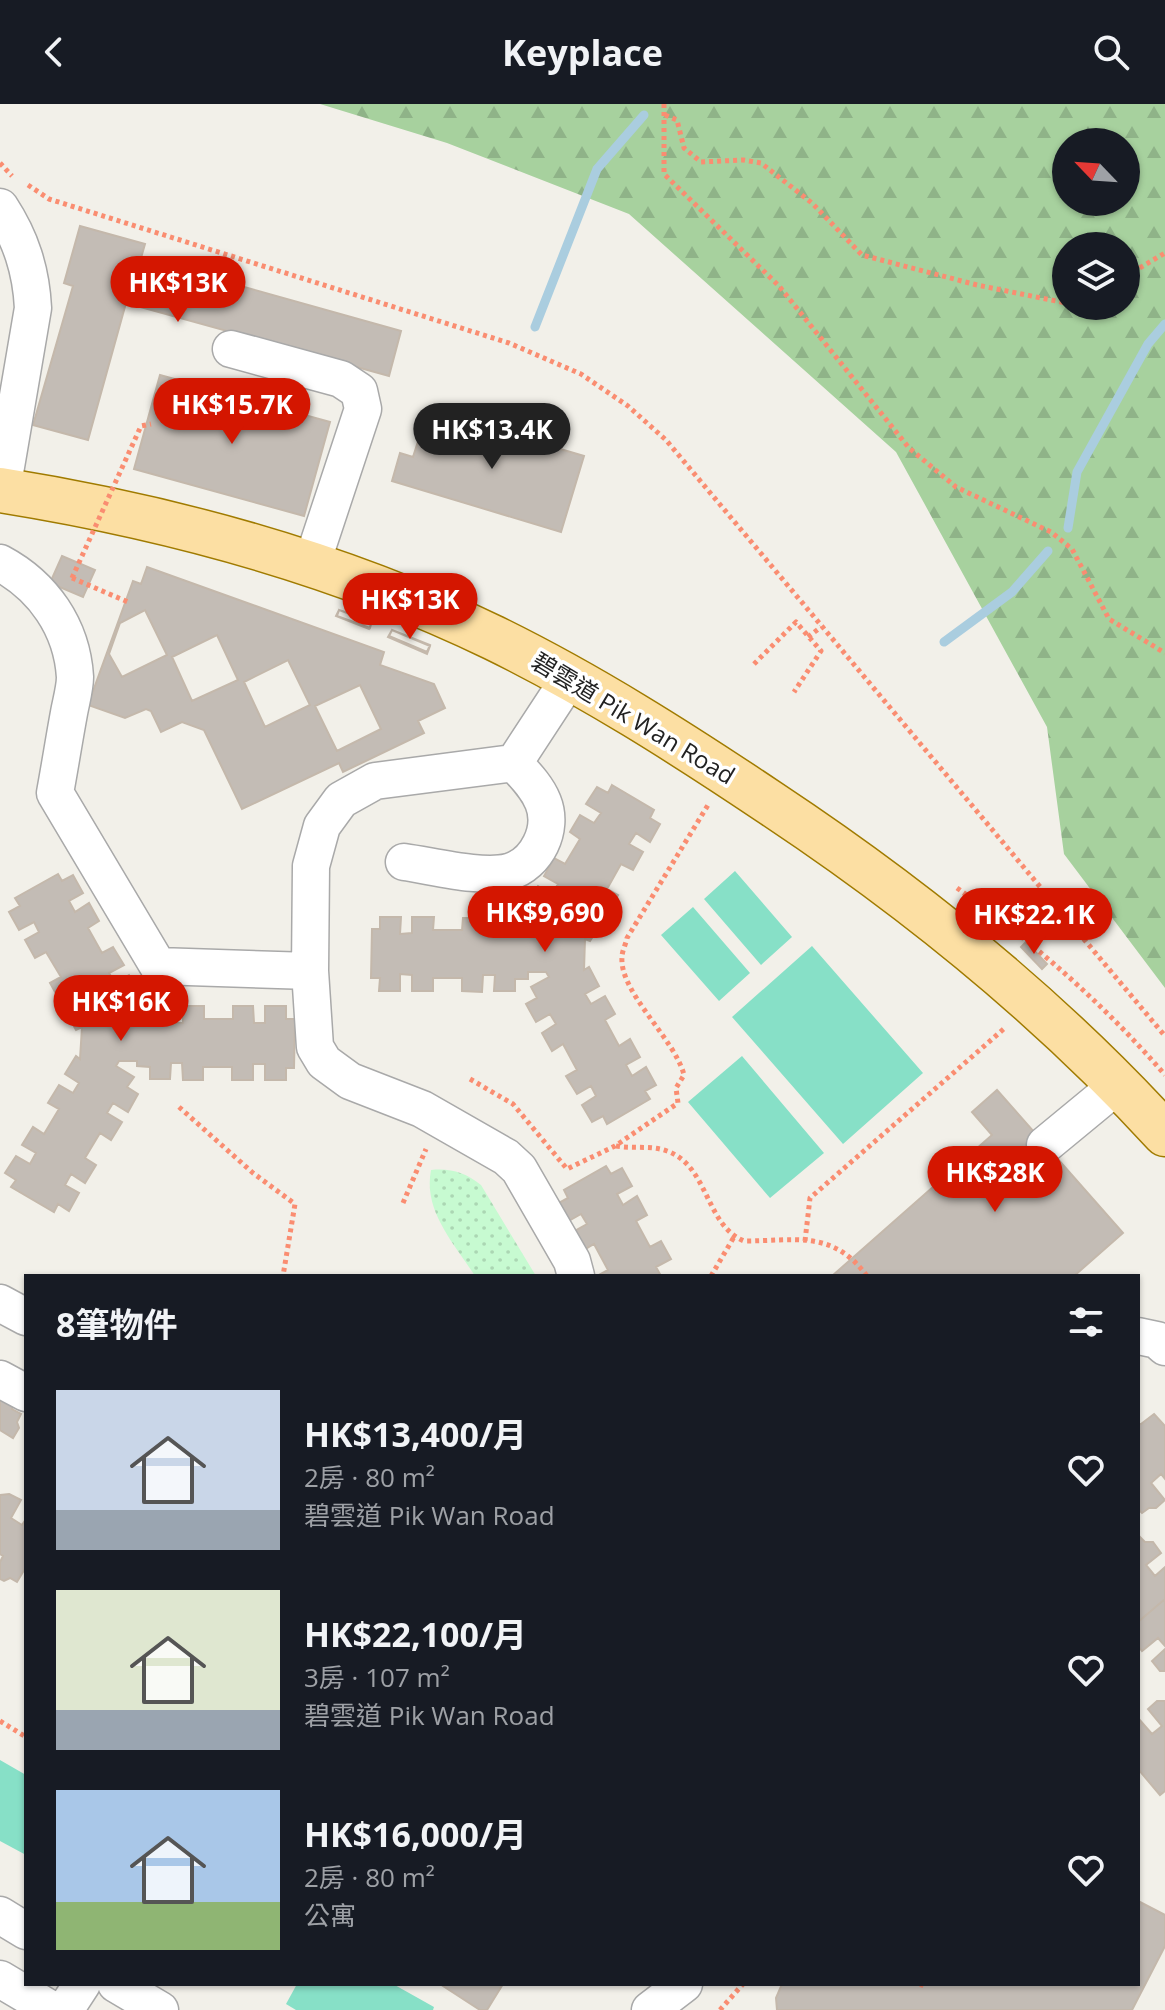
<!DOCTYPE html>
<html lang="zh-TW">
<head>
<meta charset="utf-8">
<style>
	body { margin:0; font-family:"Open Sans","Noto Sans TC",sans-serif; background:#20242c; color:#f1f3f6; height:100vh; display:flex; flex-direction:column; font-size:30px; white-space:nowrap }
	* { box-sizing:border-box; margin:0 }
	p { font-size:26px; color:#9ea1a6 }
	.icon { flex:none; width:44px; height:44px; fill:none; stroke:currentColor; stroke-width:2; stroke-linecap:round; stroke-linejoin:round }
	.map { position:relative; flex:1; overflow:hidden }
	.details { position:absolute; left:24px; top:1170px; width:1116px; height:712px; display:flex; flex-direction:column; background:#171b24; border-radius:0px; box-shadow:0 2px 6px #0004 }
	.details>* { flex:none }
	.needle { width:52px; rotate:295deg }
	.tools { position:absolute; left:1052px; top:24px; display:grid; gap:16px }
	.tools a { display:grid; place-items:center; width:88px; height:88px; border-radius:50%; background:#171b24; box-shadow:0 2px 6px #0004; font-size:40px }
	.price { position:absolute; translate:-50% -68px; padding:0 18px; border-radius:28px; background:#d41600; color:#fff; font-size:26px; line-height:52px; filter:drop-shadow(0 2px 4px #0008) }
	.price::after { content:''; position:absolute; left:50%; top:48px; width:24px; height:18px; margin-left:-12px; background:inherit; clip-path:polygon(0 0,100% 0,50% 100%) }
	.price.current { background:#222; color:#fff }
	ul { padding:0; list-style:none }
	li { display:flex; align-items:center; gap:24px; height:200px; padding:0 32px }
	li span { display:grid; place-items:center; flex:none; width:224px; height:160px; border-radius:0px; color:#555 }
	li>.icon { margin-inline-start:auto }
	span .icon { width:96px; height:96px; fill:#fffc; stroke-width:1 }
	li b { font-size:34px }
	h2 { display:flex; justify-content:space-between; align-items:center; height:96px; padding:0 32px; font-size:34px }
	header { display:flex; justify-content:space-between; align-items:center; height:104px; padding:0 32px; background:#171b24; font-size:36px; font-weight:700 }
	.map>svg:first-child { display:block }
	.forest { fill:url(#forest-firs); fill-rule:evenodd }
	.park { fill:url(#park-dots) }
	.pitch { fill:#87e0c7 }
	.lines { fill:none; stroke-linecap:round; stroke-linejoin:round }
	.stream { stroke:#aacddf; stroke-width:9 }
	.building { fill:#c3bcb5; stroke:#c4b8ab; stroke-width:2; fill-rule:evenodd }
	.minor-casing { stroke:#a9a9a9; stroke-width:39 }
	.major-casing { stroke:#a07b00; stroke-width:47 }
	.path { stroke:#fa8d71; stroke-width:5; stroke-dasharray:4 4; stroke-linecap:butt }
	.minor { stroke:#fff; stroke-width:36 }
	.major { stroke:#fcdfa3; stroke-width:44 }
	.path-bridge { stroke:#fa8d71; stroke-width:5; stroke-dasharray:4 4; stroke-linecap:butt }
	.labels { text-anchor:middle; stroke-width:7; stroke-linejoin:round; paint-order:stroke }
	.street-label { font-size:24px; fill:#222; stroke:#fff }
</style>
</head>
<body>
<header><svg class="icon" aria-label="back" viewBox="0 0 24 24"><path d="M15 5l-7 7 7 7"/></svg>Keyplace<svg class="icon" aria-label="search" viewBox="0 0 24 24"><circle cx="10" cy="10" r="6"/><path d="M15 15l6 6"/></svg></header>
<div class="map">
<svg width="1165" height="1906" viewBox="0 0 1165 1906">
	<defs>
		<pattern id="forest-firs" width="22" height="20" patternUnits="userSpaceOnUse" patternTransform="scale(2)"><rect width="22" height="20" fill="#a7d19e"/><path d="M5 1l3.5 6h-7zM16 11l3.5 6h-7z" fill="#8fb388"/></pattern>
		<pattern id="park-dots" width="8" height="8" patternUnits="userSpaceOnUse" patternTransform="scale(2)"><rect width="8" height="8" fill="#c7fad1"/><path d="M2 2h.1M6 6h.1" fill="none" stroke="#abd6b3" stroke-width="1.8" stroke-linecap="round"/></pattern>
	</defs>
	<rect width="100%" height="100%" fill="#f2f0e9"/>
	<!-- forest -->
	<path class="forest" d="M320,0H1165V884L1064,750L1047,623L896,348L629,110L447,39ZM1066,38H1126V98H1066ZM1066,142H1126V202H1066Z"/>
	<!-- park -->
	<path class="park" d="M431,1066C450,1064 465,1068 481,1081L536,1172H475C454,1139 423,1107 431,1066Z"/>
	<!-- pitch -->
	<path class="pitch" d="M735,767L792,833L761,861L704,795Z
		M693,803L750,869L719,897L661,831Z
		M812,842L923,969L843,1040L732,913Z
		M742,952L824,1049L770,1094L688,998Z
		M0,1656L26,1671V1751L0,1737Z
		M297,1880H393L434,1903L433,1906H296L286,1900Z"/>
	<g class="lines">
		<!-- stream -->
		<path class="stream" d="M535,223L597,65L644,11
			M1068,424L1077,368L1148,240L1165,220
			M944,538L1012,488L1048,447"/>
	</g>
	<!-- building -->
	<path class="building" d="M80,122L145,140L141,154L401,227L389,272L126,199L88,336L33,321L73,182L64,179Z
		M160,271L330,318L304,412L134,365Z
		M428,306L584,352L561,428L392,377L400,349L413,353Z
		M62,452L95,466L83,493L50,479Z
		M147,463L384,548L380,561L434,580L445,604L418,617L424,629L343,668L339,659L242,705L204,626L182,618L161,628L151,607L146,605L125,614L88,601L133,477L141,480ZM145,506L167,551L122,573L109,550L120,519ZM217,531L238,576L192,597L172,553ZM288,556L310,601L265,623L244,578ZM360,581L381,625L337,647L315,602Z
		M339,506L372,517L370,524L337,512Z
		M339,506L372,518L369,525L336,512Z
		M392,526L430,541L427,548L389,532Z
		M392,526L430,542L427,550L388,533Z
		M612,681L654,706L650,714L660,720L650,738L636,729L629,740L643,748L633,766L621,760L607,785L618,791L607,809L593,800L587,811L601,819L590,837L585,835L584,866L589,863L599,882L585,890L591,900L605,892L615,910L605,916L619,942L630,935L640,953L626,961L632,972L646,963L656,981L645,987L650,995L607,1020L603,1012L592,1018L582,1001L596,992L591,982L577,990L566,972L577,966L563,940L552,947L542,929L556,920L550,910L536,918L526,900L537,894L531,883L549,873L546,868H528V875H515V887H494L495,871H483L482,888L462,887V874H433V887H412V871L400,870V887H379L380,874H371L372,825H380V813H401L400,830L412,829V813H434L433,826H462L463,814H483V830L495,831V814H516V827H528V832H547L549,827L532,817L538,806L527,800L538,782L552,790L558,780L544,772L554,754L565,760L580,735L570,728L580,711L594,719L601,709L586,700L597,683L608,689Z
		M58,770L62,777L73,771L83,789L69,797L75,808L89,799L99,817L88,824L102,849L113,843L124,861L109,869L115,879L129,871L139,889L128,896L134,906L117,916L119,921H138V915H150V902H171V919H183V902H204V915H233V902H253L254,919H265V902H286V915H295L294,964H286V976H265V960H253V976H232V963H203V976H183L182,959H171L170,975H150V963L137,962V957H119L116,962L134,973L127,983L138,990L128,1008L113,999L107,1009L122,1018L111,1036L100,1029L85,1054L96,1061L85,1079L71,1070L65,1081L79,1089L69,1107L58,1100L54,1108L11,1083L16,1076L5,1069L16,1052L30,1060L36,1049L22,1041L33,1023L44,1030L59,1005L48,999L59,981L73,989L79,979L65,970L76,952L80,955L82,923L76,926L66,908L80,900L74,889L60,897L50,879L61,873L46,848L35,854L25,836L39,828L34,818L19,826L9,808L20,802L15,794Z
		M1026,838L1047,860L1042,865L1021,843Z
		M997,986L1123,1129L1074,1172H832L992,1031L972,1008Z
		M606,1062L611,1070L622,1064L632,1082L617,1090L623,1101L637,1092L647,1111L636,1117L650,1143L661,1137L671,1155L656,1163L661,1172H597L608,1166L594,1140L582,1147L573,1128L587,1120L581,1110L567,1118L557,1100L568,1094L564,1086Z
		M0,1286L17,1296L12,1305L21,1310L17,1318L19,1324L13,1334L0,1326Z
		M1154,1310L1165,1322V1375L1161,1370L1151,1379L1165,1396L1156,1404H1149L1142,1409L1138,1405V1320H1141Z
		M9,1390L21,1396L11,1414L22,1421L26,1415V1463L17,1478L10,1474L4,1477L0,1475V1458L3,1452L0,1450V1391Z
		M1140,1433L1145,1438H1153L1161,1449L1146,1461L1155,1472L1165,1463V1495L1138,1518V1435Z
		M1165,1495V1542L1158,1534L1142,1547L1138,1542V1518Z
		M1165,1545V1567H1160L1152,1557Z
		M1157,1597H1165V1687L1160,1691L1138,1665V1614L1152,1630L1162,1622L1148,1605Z
		M1138,1797L1165,1811V1842L1132,1906H777L776,1894L782,1880H1138Z
		M440,1880H503L487,1906H480Z"/>
	<g class="lines">
		<!-- minor casing -->
		<g class="minor-casing">
			<path id="minor" d="M0,103C21,135 31,166 33,204L2,386
				M231,245L341,275L359,287L363,305L311,462
				M0,459C43,482 72,523 75,573C75,584 71,598 69,609C64,636 60,662 55,689L158,862L310,867
				M569,575L514,659L375,677L341,696L322,722L311,762L310,867L315,943L324,958L350,977L422,1005L506,1053L519,1065L572,1157L576,1172
				M404,758C433,762 482,775 509,768C537,760 554,725 543,698C537,683 525,671 514,659
				M1045,1041L1119,980
				M0,1199L26,1213
				M1138,1232L1157,1236L1165,1243
				M0,1275L26,1289
				M0,1811L26,1827
				M0,1875L52,1906
				M116,1880L160,1906
				M65,1906L82,1880
				M650,1906L684,1880"/>
		</g>
		<!-- major casing -->
		<g class="major-casing">
			<path id="major" d="M0,386C169,413 339,459 494,534C590,581 681,639 769,698C914,794 1048,902 1165,1030"/>
		</g>
		<!-- path -->
		<path class="path" d="M664,0V70L779,182L909,344L956,383L1051,428L1072,445L1109,515L1165,549
			M665,11L677,16L684,44L701,58L743,56L761,59L812,99L862,151L977,181L1066,199
			M0,59L12,72
			M28,81L49,95L509,239L581,270L628,302L666,336L1165,932
			M1126,172L1165,149
			M72,474L128,498
			M808,533L821,523
			M754,560L796,518L821,547L794,588
			M957,784C1033,838 1104,900 1165,971
			M470,975L513,1000L567,1065L615,1042L678,999L676,984L684,971C675,935 619,888 622,853C622,847 626,840 627,834L708,701
			M179,1003L253,1069L295,1100L283,1172
			M616,1042C633,1045 651,1041 667,1047C709,1062 705,1121 744,1137C795,1137 832,1125 867,1172
			M403,1099L426,1045
			M805,1137L810,1094L1006,923
			M711,1172L734,1133
			M0,1617L26,1633
			M920,1880L926,1883
			M720,1906L743,1880"/>
		<!-- minor -->
		<use href="#minor" class="minor"/>
		<!-- major -->
		<use href="#major" class="major"/>
		<!-- path-bridge -->
		<path class="path-bridge" d="M72,474L141,322L151,320"/>
	</g>
	<g class="labels">
		<!-- street labels -->
		<g class="street-label">
			<text transform="translate(633 615) rotate(31)" y="8">碧雲道 Pik Wan Road</text>
		</g>
	</g>
</svg>
<div class="tools">
<a><svg class="needle" viewBox="-14 -14 28 28"><path d="M0-13l5 13h-10z" fill="#e53935"/><path d="M0 13l5-13h-10z" fill="#9ea1a6"/></svg></a>
<a><svg class="icon" aria-label="layers" viewBox="0 0 24 24"><path d="M12 4l9 5-9 5-9-5zM3 14l9 5 9-5"/></svg></a>
</div>
<b class="price" style="left:178px;top:220px">HK$13K</b>
<b class="price" style="left:232px;top:342px">HK$15.7K</b>
<b class="price current" style="left:492px;top:367px">HK$13.4K</b>
<b class="price" style="left:410px;top:537px">HK$13K</b>
<b class="price" style="left:545px;top:850px">HK$9,690</b>
<b class="price" style="left:1034px;top:852px">HK$22.1K</b>
<b class="price" style="left:121px;top:939px">HK$16K</b>
<b class="price" style="left:995px;top:1110px">HK$28K</b>
<section class="details">
<h2>8筆物件<svg class="icon" aria-label="filters" viewBox="0 0 24 24"><path d="M4 7h16M4 17h16"/><circle cx="9" cy="7" r="2"/><circle cx="15" cy="17" r="2"/></svg></h2>
<ul>
<li><span style="background:linear-gradient(#c9d6e8 75%,#9aa5b1 0)"><svg class="icon" aria-label="home" viewBox="0 0 24 24"><path d="M3 11l9-7 9 7M6 9v11h12V9"/></svg></span><div><b>HK$13,400/月</b><p>2房 · 80 m²</p><p>碧雲道 Pik Wan Road</p></div><svg class="icon" aria-label="heart" viewBox="0 0 24 24"><path d="M12 20l-8-8c-3-5 5-10 8-4 3-6 11-1 8 4z"/></svg></li>
<li><span style="background:linear-gradient(#dfe7d0 75%,#9aa5b1 0)"><svg class="icon" aria-label="home" viewBox="0 0 24 24"><path d="M3 11l9-7 9 7M6 9v11h12V9"/></svg></span><div><b>HK$22,100/月</b><p>3房 · 107 m²</p><p>碧雲道 Pik Wan Road</p></div><svg class="icon" aria-label="heart" viewBox="0 0 24 24"><path d="M12 20l-8-8c-3-5 5-10 8-4 3-6 11-1 8 4z"/></svg></li>
<li><span style="background:linear-gradient(#a9c7e8 70%,#8fb573 0)"><svg class="icon" aria-label="home" viewBox="0 0 24 24"><path d="M3 11l9-7 9 7M6 9v11h12V9"/></svg></span><div><b>HK$16,000/月</b><p>2房 · 80 m²</p><p>公寓</p></div><svg class="icon" aria-label="heart" viewBox="0 0 24 24"><path d="M12 20l-8-8c-3-5 5-10 8-4 3-6 11-1 8 4z"/></svg></li>
</ul>
</section>
</div>
</body>
</html>
